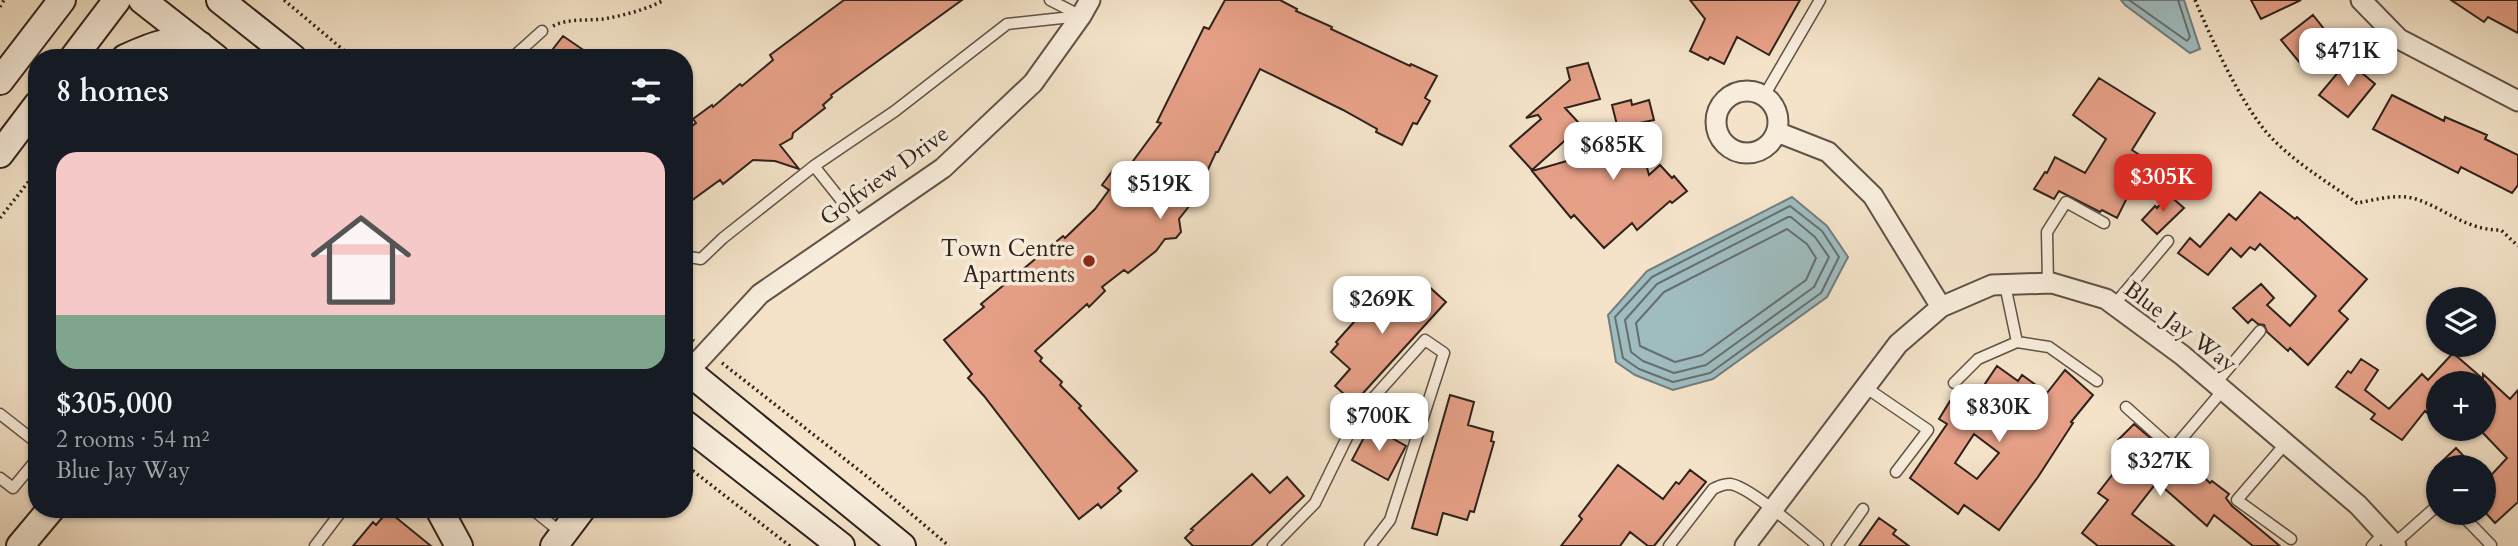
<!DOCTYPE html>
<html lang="en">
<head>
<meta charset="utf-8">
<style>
	body { margin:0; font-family:Cardo,serif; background:#20242c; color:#f1f3f6; height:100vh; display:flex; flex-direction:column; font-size:26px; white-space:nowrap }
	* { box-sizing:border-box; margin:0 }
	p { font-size:23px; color:#9ea1a6 }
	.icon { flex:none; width:38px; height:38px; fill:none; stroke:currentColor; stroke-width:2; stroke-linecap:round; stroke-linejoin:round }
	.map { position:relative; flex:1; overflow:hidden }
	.drawer { position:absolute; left:28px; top:49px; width:665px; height:469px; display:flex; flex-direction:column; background:#171b24; border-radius:28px; box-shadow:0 2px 5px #0004 }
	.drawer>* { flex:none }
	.buttons { position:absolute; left:2426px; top:287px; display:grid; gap:14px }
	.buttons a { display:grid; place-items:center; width:70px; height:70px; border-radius:50%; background:#171b24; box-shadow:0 2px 5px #0004; font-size:35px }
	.price { position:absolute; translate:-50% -60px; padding:0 16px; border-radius:14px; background:#fff; color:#222; font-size:23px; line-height:46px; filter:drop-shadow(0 2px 4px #0008) }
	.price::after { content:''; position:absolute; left:50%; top:42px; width:21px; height:16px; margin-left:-10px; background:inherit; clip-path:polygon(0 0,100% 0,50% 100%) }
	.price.current { background:#d93025; color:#fff }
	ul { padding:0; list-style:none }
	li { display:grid; align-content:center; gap:14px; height:371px; padding:0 28px }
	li+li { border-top:2px solid #363941 }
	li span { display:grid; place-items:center; height:217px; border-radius:21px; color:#555 }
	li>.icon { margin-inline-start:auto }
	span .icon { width:126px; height:126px; fill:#fffc; stroke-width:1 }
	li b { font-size:30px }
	h2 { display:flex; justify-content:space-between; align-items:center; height:84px; padding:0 28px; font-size:30px }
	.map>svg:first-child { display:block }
	.water { fill:#9fbcbf; stroke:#727e7e; stroke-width:2 }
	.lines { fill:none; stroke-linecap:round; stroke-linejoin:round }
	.shore { stroke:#666f6e; stroke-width:2 }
	.building { fill:#e6a087; stroke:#2e221c; stroke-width:2; fill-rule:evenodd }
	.lane-casing { stroke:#605247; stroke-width:13 }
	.street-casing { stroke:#605247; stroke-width:23 }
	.secondary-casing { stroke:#2e221c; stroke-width:30 }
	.path { stroke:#2e221c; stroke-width:3.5; stroke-dasharray:2 3.5; stroke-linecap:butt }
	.lane { stroke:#f8eddc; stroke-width:10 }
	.street { stroke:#f8eddc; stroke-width:19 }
	.secondary { stroke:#f8eddc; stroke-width:26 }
	.poi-dot { fill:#8f2418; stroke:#f8eddc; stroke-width:2.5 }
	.labels { text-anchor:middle; stroke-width:7; stroke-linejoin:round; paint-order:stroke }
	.street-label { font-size:23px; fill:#2e221c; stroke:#f8eddc }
	.poi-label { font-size:23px; fill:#2e221c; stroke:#f8eddc; text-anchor:end }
</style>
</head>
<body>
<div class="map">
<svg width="2518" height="546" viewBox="0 0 2518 546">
	<rect width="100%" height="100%" fill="#f4e3c9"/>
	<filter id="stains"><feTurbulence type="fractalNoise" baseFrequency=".00286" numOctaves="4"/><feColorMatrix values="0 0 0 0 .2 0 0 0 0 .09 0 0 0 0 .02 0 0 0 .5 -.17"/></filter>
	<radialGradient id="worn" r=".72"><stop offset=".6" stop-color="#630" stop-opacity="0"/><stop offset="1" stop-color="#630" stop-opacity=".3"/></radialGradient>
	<!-- water -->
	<path class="water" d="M2121,0H2184L2200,49L2190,53L2125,5Z
		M1792,197L1827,226L1848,257L1827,297L1713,379L1673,390L1635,375L1616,362L1608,315L1647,271Z"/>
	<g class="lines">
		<!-- shore -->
		<path class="shore" d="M2129,0L2187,41L2190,37L2178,0
			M1790,206L1822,231L1839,257L1821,293L1710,373L1673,382L1639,369L1623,358L1615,317L1652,277Z
			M1788,217H1791L1815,237L1829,257L1814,287L1706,365L1674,373L1643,361L1631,352L1625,320L1657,284Z
			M1787,229L1807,244L1816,258L1806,280L1702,355L1675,362L1640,346L1636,323L1664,292Z"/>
	</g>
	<!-- building -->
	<path class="building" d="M844,0H962L831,95L832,97L823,105L825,108L793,133L792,138L780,145L799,169L775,161L753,160L723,184L720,180L684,206V132L696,123L693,119L712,105L713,107L740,84L742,86L773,60L770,55Z
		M1225,0H1280L1297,9L1296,11L1332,27L1331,29L1410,66L1411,64L1437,76L1425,98L1430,101L1417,124L1413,123L1402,145L1376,132L1377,129L1343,110L1260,69L1218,152H1216L1194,200L1179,219L1181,232L1176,238L1165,239L1156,251L1128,273L1124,270L1102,287L1105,291L1089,307L1087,304L1035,351L1042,358L1040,361L1062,382L1060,385L1081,406L1079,408L1137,471L1118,488L1121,491L1101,508L1098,504L1079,519L984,396L968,378L972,374L944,340L984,307L981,304L1063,236L1065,238L1095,209L1109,190L1102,185L1113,170L1122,176L1161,123L1157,122L1204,27L1209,29Z
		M1690,0H1800L1769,55L1737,37L1724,64L1710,57L1708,60L1690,51L1705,19Z
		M2251,0H2301L2261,19Z
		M2451,0H2518V33L2488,17L2484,22Z
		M2313,15L2336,44L2305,69L2281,40Z
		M563,36L595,58H546Z
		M2351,57L2366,67L2362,73L2375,84L2348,117L2319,95Z
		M1588,63L1600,99L1565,108L1578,122L1568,132L1571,135L1532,170L1510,146L1541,119L1538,115L1526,118L1570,80L1567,68Z
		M2099,78L2155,113L2132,150L2141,156L2118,193L2127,198L2117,218L2102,210L2100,212L2059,191L2054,199L2034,189L2045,172L2047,173L2055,157L2085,173L2106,139L2073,115Z
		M2392,95L2444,121L2445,117L2487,135L2485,139L2518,155V185L2512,193L2461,167L2458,173L2373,129Z
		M1631,100L1632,105L1649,100L1654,120L1635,124L1649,175L1660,165L1672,178L1674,176L1687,191L1672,203L1670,201L1637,230L1632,223L1604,248L1574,215L1571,218L1532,171L1622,145L1612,105Z
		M2260,192L2295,219L2297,217L2367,279L2339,311L2348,319L2308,365L2290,348L2288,351L2267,332L2264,325L2258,324L2252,319L2248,323L2233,308L2261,284L2274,298L2267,305L2290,326L2316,296L2260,244L2255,250L2250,247L2241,257L2231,248L2208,275L2178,253L2190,238L2200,247L2229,214L2236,220Z
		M2169,195L2184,208L2157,234L2142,220L2155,206L2157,208Z
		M1392,284L1411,300L1426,284L1446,302L1354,403L1335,386L1350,369L1331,352L1338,344L1336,342L1354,322L1384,289L1386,291Z
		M2453,353L2483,379V374L2510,399L2518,390V502L2495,523L2483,510V484L2507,458L2483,433V383H2438V422L2425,411L2402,440L2371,419L2375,414L2336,387L2348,371L2351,373L2361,359L2378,370L2365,390L2389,409L2422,374L2428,380Z
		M1997,366L2018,381L2022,375L2047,393L2065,370L2093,395L2071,422L2073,423L2038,477L1999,530L1964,505L1958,514L1910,478L1947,424L1939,419L1950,401L1966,412ZM1974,434L1999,453L1977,479L1955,463Z
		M1450,395L1474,402L1468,425L1493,432L1491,441L1494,442L1474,512L1470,511L1467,520L1443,513L1437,535L1412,528Z
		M2134,424L2183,466L2188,462L2210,483L2212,481L2229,494L2226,498L2232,506L2280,546H2253L2214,515L2207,526L2157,482L2132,514L2174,546H2098L2082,533L2108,500L2098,493L2131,451L2118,440Z
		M1370,426L1406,446L1388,480L1352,460Z
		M2456,448L2474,467H2436Z
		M1618,465L1663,499L1676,482L1679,484L1690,470L1706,482L1654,546H1648L1630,532L1620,546H1561L1582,519L1579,516Z
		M1252,474L1270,493L1287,477L1304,496L1251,546H1193L1185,538L1193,530L1191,529Z
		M388,511L431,546H353L373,522L376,525Z
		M1879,518L1896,530L1893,534L1909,546H1859Z"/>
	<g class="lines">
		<!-- lane casing -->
		<g class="lane-casing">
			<path id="lane" d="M1050,0L1081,16
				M512,58L542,31
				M1764,96L1820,0
				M814,166L895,111L1007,24L1081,16
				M684,256L701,259L723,238L814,166L861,225
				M2048,283L2047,232L2066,202L2104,223
				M2005,285L2017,342L2049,347L2097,381
				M2114,305L2168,241
				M1954,383L1978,359L2017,342
				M2216,383L2260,331
				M1865,387L1928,430L1896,472
				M2126,407L2173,449L2223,390
				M0,414L37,443
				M2286,443L2237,500L2291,539
				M0,478L13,488L37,459
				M532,509L563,534
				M2460,513L2491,545
				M2394,544L2438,505
				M315,546L343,509
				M1273,546L1315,503L1358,415L1425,340L1444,353L1390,520L1370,546
				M1669,546L1713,489C1719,486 1723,484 1730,484C1749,486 1801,532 1818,546
				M1837,546L1863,509
				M2372,546L2384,533"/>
		</g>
		<!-- street casing -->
		<g class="street-casing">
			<path id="street" d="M2361,0L2399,39L2518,101
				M1716 122a31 31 0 1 1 62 0a31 31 0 1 1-62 0Z
				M1777,132L1828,152L1873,196L1941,307
				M689,371L760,294L943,168L1033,83L1081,16L1090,0
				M1745,546L1898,344L1941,307L1992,285L2052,283L2106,299L2182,355L2358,505L2396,546"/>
		</g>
		<!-- secondary casing -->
		<g class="secondary-casing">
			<path id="secondary" d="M142,0L216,58
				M220,0L293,58
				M73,58L117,0
				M125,58C156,44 166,39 200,45
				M0,81L62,0
				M0,154L37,105
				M684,368L902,546
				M684,423L841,546
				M439,509L459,546
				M20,546L51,509
				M554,546L582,509"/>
		</g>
		<!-- path -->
		<path class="path" d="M284,0L353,58
			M2195,0C2213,42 2238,98 2267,133C2292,161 2326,181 2357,203C2375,200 2398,193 2416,199C2448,210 2465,230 2501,230L2518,246
			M0,7L4,0
			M553,26C569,18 586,21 604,19C624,15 646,10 664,0
			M0,218L37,171
			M684,334L694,341
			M722,363L869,478L949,546
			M684,464L790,546"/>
		<!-- lane -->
		<use href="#lane" class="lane"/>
		<!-- street -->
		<use href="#street" class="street"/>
		<!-- secondary -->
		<use href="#secondary" class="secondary"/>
	</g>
	<!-- markers -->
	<circle class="poi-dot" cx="1089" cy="261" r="7"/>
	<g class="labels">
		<!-- street labels -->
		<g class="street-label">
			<text transform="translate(884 175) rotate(-36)" y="8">Golfview Drive</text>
			<text transform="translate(2181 326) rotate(37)" y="8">Blue Jay Way</text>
		</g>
		<!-- poi labels -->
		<g class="poi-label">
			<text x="1075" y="256">Town Centre<tspan x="1075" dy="26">Apartments</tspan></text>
		</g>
	</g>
	<rect width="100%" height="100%" filter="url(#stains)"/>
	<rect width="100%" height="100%" fill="url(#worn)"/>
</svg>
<div class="buttons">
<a><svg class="icon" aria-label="layers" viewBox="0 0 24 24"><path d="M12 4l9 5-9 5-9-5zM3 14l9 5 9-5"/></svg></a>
<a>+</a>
<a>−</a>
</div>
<b class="price" style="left:2348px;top:88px">$471K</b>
<b class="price" style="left:1613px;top:182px">$685K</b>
<b class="price current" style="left:2163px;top:214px">$305K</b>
<b class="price" style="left:1160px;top:221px">$519K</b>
<b class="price" style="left:1382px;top:336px">$269K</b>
<b class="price" style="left:1999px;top:444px">$830K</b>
<b class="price" style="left:1379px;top:453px">$700K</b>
<b class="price" style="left:2160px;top:498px">$327K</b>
<section class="drawer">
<h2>8 homes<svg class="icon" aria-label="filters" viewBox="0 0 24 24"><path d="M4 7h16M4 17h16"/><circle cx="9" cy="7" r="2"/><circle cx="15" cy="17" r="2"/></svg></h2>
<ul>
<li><span style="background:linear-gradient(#f6c9c9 75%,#7fa58c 0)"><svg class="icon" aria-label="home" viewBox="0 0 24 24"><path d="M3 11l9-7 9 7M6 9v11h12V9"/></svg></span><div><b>$305,000</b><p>2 rooms · 54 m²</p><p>Blue Jay Way</p></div></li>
</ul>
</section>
</div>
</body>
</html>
